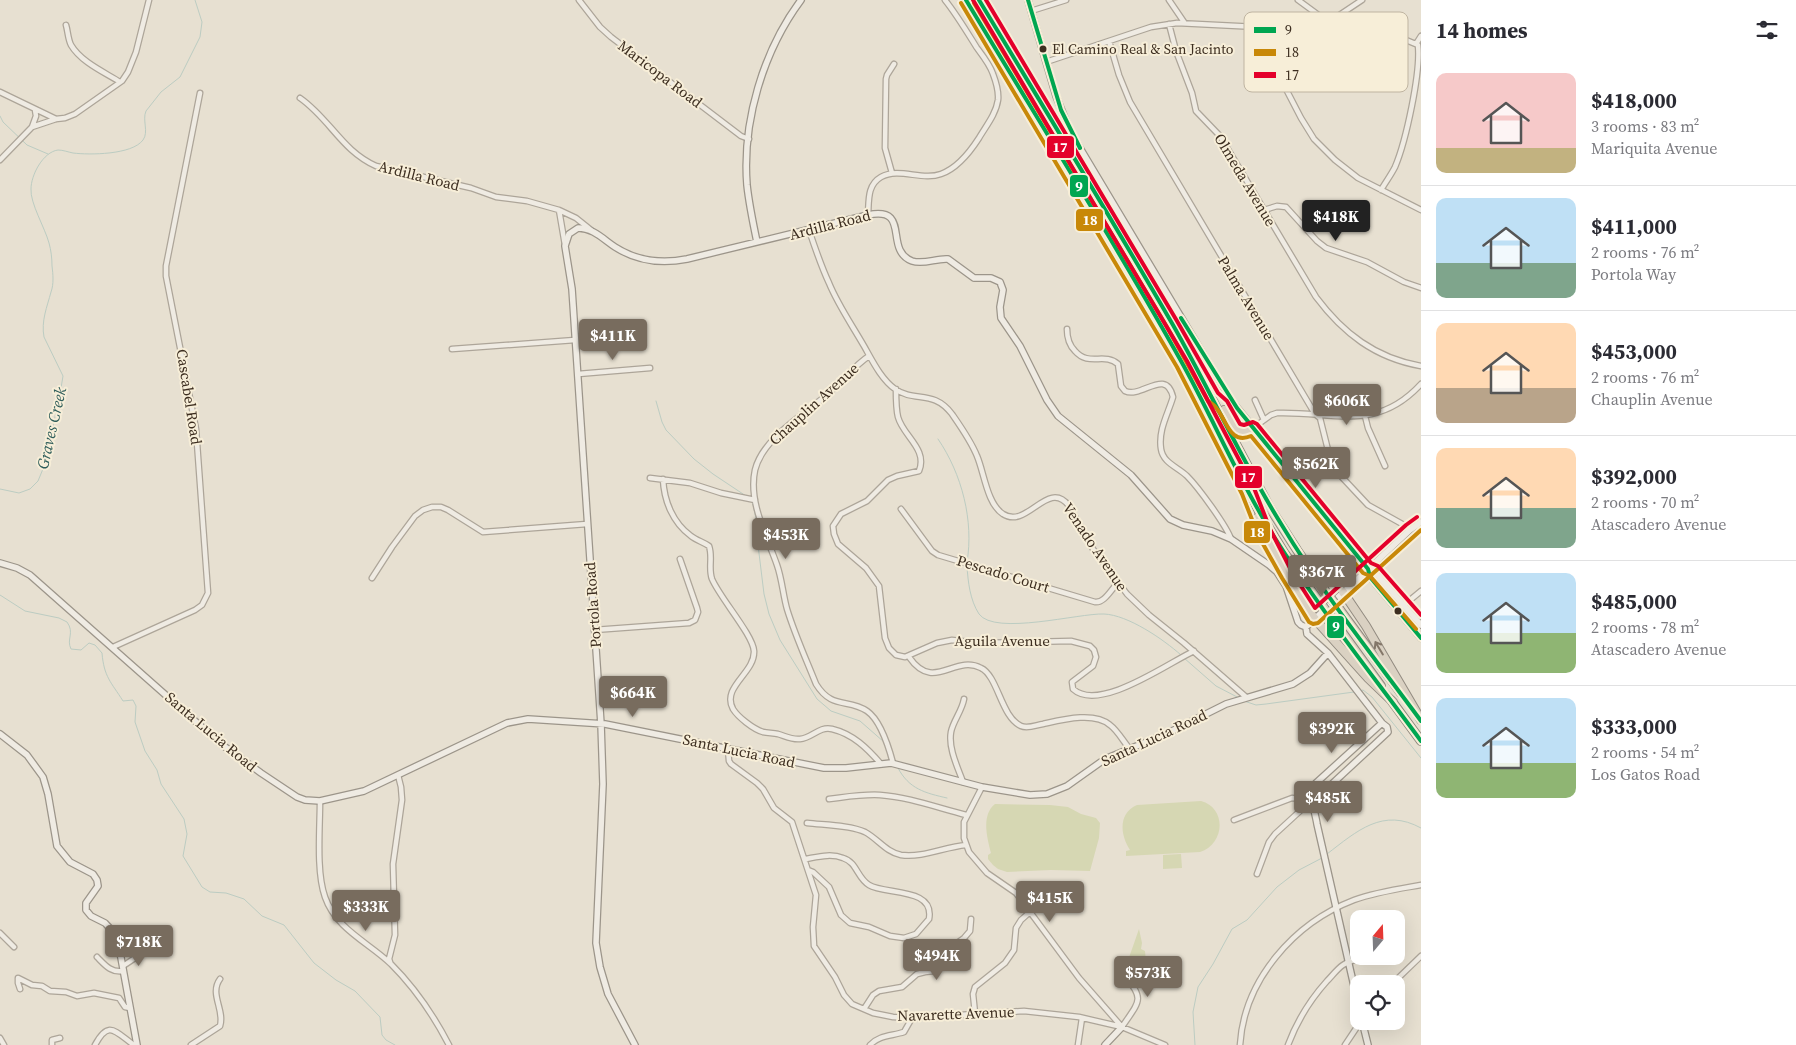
<!DOCTYPE html>
<html lang="en">
<head>
<meta charset="utf-8">
<style>
	body { margin:0; font-family:"Source Serif 4",serif; background:#f2f2f3; color:#2b2b33; height:100vh; display:flex; flex-direction:column; font-size:19px; white-space:nowrap }
	* { box-sizing:border-box; margin:0 }
	p { font-size:16px; color:#7c7c81 }
	.icon { flex:none; width:28px; height:28px; fill:none; stroke:currentColor; stroke-width:2; stroke-linecap:round; stroke-linejoin:round }
	.map { position:relative; flex:1; overflow:hidden }
	.side { display:flex; flex-direction:column; background:#fff; width:375px }
	.side>* { flex:none }
	.needle { width:32px; rotate:19deg }
	.controls { position:absolute; left:1350px; top:910px; display:grid; gap:10px }
	.controls a { display:grid; place-items:center; width:55px; height:55px; border-radius:10px; background:#fff; box-shadow:0 5px 20px #0002; font-size:25px }
	.price { position:absolute; translate:-50% -42px; padding:0 11px; border-radius:5px; background:#786c5e; color:#fff; font-size:16px; line-height:32px; filter:drop-shadow(0 1px 2px #0008) }
	.price::after { content:''; position:absolute; left:50%; top:30px; width:15px; height:11px; margin-left:-8px; background:inherit; clip-path:polygon(0 0,100% 0,50% 100%) }
	.price.selected { background:#222; color:#fff }
	ul { padding:0; list-style:none }
	li { display:flex; align-items:center; gap:15px; height:125px; padding:0 15px }
	li+li { border-top:1px solid #e1e1e2 }
	li span { display:grid; place-items:center; flex:none; width:140px; height:100px; border-radius:10px; color:#555 }
	li>.icon { margin-inline-start:auto }
	span .icon { width:60px; height:60px; fill:#fffc; stroke-width:1 }
	li b { font-size:21px }
	h2 { display:flex; justify-content:space-between; align-items:center; height:60px; padding:0 15px; font-size:21px }
	main { display:flex; flex:1; min-height:0 }
	.map>svg:first-child { display:block }
	.green { fill:#d6d7b3 }
	.lines { fill:none; stroke-linecap:round; stroke-linejoin:round }
	.stream { stroke:#bcccc2; stroke-width:1 }
	.street-casing { stroke:#ada599; stroke-width:7 }
	.secondary-casing { stroke:#9c958a; stroke-width:8 }
	.highway-casing { stroke:#928b80; stroke-width:10 }
	.street { stroke:#efebe3; stroke-width:4.5 }
	.secondary { stroke:#efebe3; stroke-width:5.5 }
	.highway { stroke:#dad1c2; stroke-width:8 }
	.highway-bridge-casing { stroke:#928b80; stroke-width:10; stroke-linecap:butt }
	.highway-bridge { stroke:#dad1c2; stroke-width:8 }
	.bus-1-casing { stroke:#f7eed8; stroke-width:8 }
	.bus-2-casing { stroke:#f7eed8; stroke-width:8 }
	.bus-3-casing { stroke:#f7eed8; stroke-width:8 }
	.bus-1 { stroke:#00a651; stroke-width:4 }
	.bus-2 { stroke:#c88808; stroke-width:4 }
	.bus-3 { stroke:#e4002b; stroke-width:4 }
	.oneway { stroke:#847769 }
	.bus-dot { fill:#3d2e20; stroke:#f7eed8; stroke-width:2 }
	.labels { text-anchor:middle; stroke-width:4; stroke-linejoin:round; paint-order:stroke }
	.bus-label { font-size:14px; fill:#3d2e20; stroke:#f7eed8; text-anchor:start }
	.street-label { font-size:15px; fill:#3d2e20; stroke:#f7eed8 }
	.water-label { font-size:16px; font-style:italic; fill:#2f5d5a; stroke:#f7eed8 }
	.key { fill:#f7eed8; stroke:#bfb4a1; stroke-width:1 }
	.key-label { font-size:14px; fill:#3d2e20 }
	.line-badge { stroke:#f7eed8; stroke-width:2 }
	.badge-label { font-size:14px; text-anchor:middle; font-weight:bold; fill:#fff }
</style>
</head>
<body>
<main>
<div class="map">
<svg width="1421" height="1045" viewBox="0 0 1421 1045">
	<rect width="100%" height="100%" fill="#e7e0d1"/>
	<!-- green -->
	<path class="green" d="M1201,801C1227,808 1225,844 1200,852L1126,856V851L1130,850C1120,835 1118,813 1137,805Z
		M995,804L1050,805L1068,807L1081,814L1096,818L1100,823L1099,838L1090,871L1051,870L1007,872L998,869L993,865L988,859V855L991,853C987,838 981,815 995,804Z
		M1181,854L1182,868L1163,869V855Z
		M1139,929L1142,943L1141,949L1145,951L1146,962L1135,976H1131L1125,969Z"/>
	<g class="lines">
		<!-- stream -->
		<path class="stream" d="M0,116L3,122L27,145L48,154
			M656,401L662,422L666,430L694,459L713,474L746,496
			M938,439C962,474 974,521 967,562
			M0,489L19,493L30,489L38,481L45,464L61,388L63,376L44,337C41,321 47,307 51,292C54,284 53,274 52,266C52,258 51,250 49,243C45,228 30,203 31,189C31,175 43,152 58,150C63,150 68,152 73,153C89,155 132,155 143,140C149,132 142,120 146,111L161,92L180,77L200,37L202,22L195,0
			M750,500L753,504L756,519L757,537L764,594L769,614L780,640L817,699L831,711L860,721L884,742
			M967,566C968,582 970,600 979,614C995,636 1079,613 1104,614C1128,615 1163,639 1181,655
			M0,595L25,611L59,618L67,622C75,633 66,639 71,649L81,650L89,643L95,645L102,653C104,677 111,682 123,701L133,700L136,706L135,722L145,751L157,770L161,784L184,819L187,834L183,856L202,887L210,892L226,893L244,899L262,916L284,925L314,963L336,980L355,991L380,1017L382,1035L386,1040L395,1045
			M1184,658L1216,686L1239,698
			M1360,691L1363,690L1372,697L1421,758
			M1244,701L1256,705L1266,704L1354,692
			M898,768C909,789 925,793 947,798
			M1327,854C1357,831 1383,807 1421,828
			M1195,1045L1193,1012L1198,987L1213,964L1232,929L1247,920L1277,887L1299,870L1322,858"/>
		<!-- street casing -->
		<g class="street-casing">
			<path id="street" d="M579,0L600,27L611,37L741,136L749,139
				M1169,0L1184,22
				M1298,0L1328,22L1333,28L1340,32L1406,40L1418,45C1421,72 1406,141 1395,167C1391,175 1385,183 1381,190
				M1031,11L1066,0
				M1169,24L1176,51L1192,93L1196,111L1220,136L1316,297C1343,333 1375,358 1421,366
				M66,25C68,32 68,39 71,45C81,62 104,72 120,82
				M1278,28L1284,79L1287,91L1301,118L1314,139L1335,160L1358,178L1421,210
				M1109,41L1119,75L1130,102L1315,414L1320,418L1329,454L1338,473L1368,505L1404,525L1410,530
				M1416,44L1421,36
				M1046,62L1151,27L1177,23L1278,28L1310,27L1332,20L1362,0
				M0,92L56,119
				M300,98C330,119 342,151 376,166L471,188L496,197L527,201L559,210L576,218L591,230
				M32,127L36,116L35,110
				M0,160L32,127L56,119L65,118L75,114L122,81L128,72L136,52L149,0
				M892,173L885,148L886,79L887,75L894,64
				M559,210L565,245
				M1264,210L1277,206L1286,207L1317,241L1326,248L1367,262L1404,282L1421,288
				M868,215C869,201 867,185 881,177C899,167 922,181 941,174C958,168 970,152 979,138C986,126 996,114 998,100C999,91 996,82 993,74C990,65 983,56 977,48C967,32 957,15 945,0
				M809,230C815,248 821,266 829,283C838,305 852,325 864,346C872,360 881,379 895,389C915,403 933,389 952,414C961,427 971,441 977,456C984,472 987,504 1003,514C1027,530 1048,478 1069,506L1093,549L1127,594L1149,615L1184,643L1246,697
				M1067,329C1067,338 1069,345 1075,351C1089,367 1104,352 1118,364L1121,386L1125,391C1141,399 1166,367 1173,397C1168,414 1158,430 1161,449C1163,463 1178,467 1187,476C1198,487 1226,525 1231,539
				M452,349L575,340
				M869,356C855,365 844,380 830,392C807,413 763,437 755,470C748,502 767,536 777,565C782,579 783,595 787,609C795,635 806,659 816,684C832,710 848,698 867,711C880,720 889,748 893,763
				M578,374L650,368
				M896,389C896,398 896,409 898,417C903,436 928,449 919,471L897,476L888,480L867,501L841,514L833,526L834,534L838,544L866,568L879,586L885,638L889,648L896,655L905,657L937,643L952,640L979,643L1071,641L1090,646L1094,650L1096,657L1093,666L1072,682L1073,689C1099,713 1168,663 1194,651
				M1255,400L1264,420
				M1365,416L1368,428L1385,466
				M1253,428L1271,415L1277,413C1334,411 1376,433 1421,384
				M650,478L690,483L721,493L755,500
				M663,479C664,501 673,523 691,536C696,540 703,542 709,546C713,557 708,568 712,579C720,598 753,635 754,651C755,673 721,687 733,709C738,717 753,729 763,732C768,733 773,733 778,734C785,736 792,740 800,739C812,738 819,726 832,729C853,734 867,748 881,764
				M901,509L932,551L938,555L1095,602C1105,603 1111,589 1118,583
				M372,578L392,547L415,516L423,510L432,507H441L448,510L483,532L587,524
				M1398,610L1421,591
				M594,630L689,623L695,620L698,612L697,608L680,559
				M113,647L195,610L202,605L208,593L196,429L166,276V266L200,93
				M909,657C934,693 954,654 981,668C998,676 1001,717 1021,726C1028,729 1036,725 1043,724C1061,720 1094,711 1110,725C1118,731 1123,741 1129,748
				M728,749L729,761L731,764L757,783L763,789L774,808L792,822L816,895L813,927L814,946L835,977L844,995L852,1004L873,1013L893,1017L912,1018L1024,1011L1079,1017L1122,1027C1143,996 1143,1001 1122,970
				M963,782C958,768 948,748 951,732C953,721 962,711 964,699
				M982,787L964,822V838L969,852L987,873L1016,893L1079,978L1122,1027L1165,1045
				M829,799C846,797 863,794 880,795C909,797 938,808 966,815
				M320,801C320,828 316,872 325,897C336,929 368,942 391,964C414,987 434,1016 449,1045
				M1234,820L1292,798L1312,800
				M807,823C824,825 850,825 865,832C878,839 886,852 901,855C923,858 944,847 966,845
				M805,859C817,857 831,853 843,858C857,862 857,878 869,885C885,895 935,887 929,919L916,934L904,938L890,936L869,927L850,923L841,915L829,887L813,872L808,870
				M1257,874L1269,842L1275,834L1312,800
				M0,933L14,947
				M97,957C105,965 111,973 123,971
				M390,962L389,959L395,935L393,864L402,800L401,787L398,775
				M123,966L144,952
				M1392,984L1421,956
				M20,989L18,983V978L32,985L42,986L50,991L66,992L77,996L94,993L119,998L125,1007L130,1008
				M864,1009L873,995L879,991L902,987L917,974L925,972L934,971L940,968L954,945L964,938L970,931L971,919
				M975,1013L973,994L975,987L1005,963L1014,950L1016,928L1021,920L1030,912
				M0,1038L4,1045
				M52,1045V1040L60,1038
				M95,1045C109,1019 115,1032 134,1045
				M191,1045L220,1026C225,1010 209,994 220,979
				M870,1045C879,1035 892,1036 904,1032L912,1018
				M1078,1045L1082,1018
				M1240,1045C1244,980 1294,923 1354,900C1376,892 1398,889 1421,885
				M1288,1045C1297,1021 1309,1001 1327,981C1332,976 1337,969 1343,965C1352,959 1365,958 1374,956
				M1345,1045L1361,1021"/>
		</g>
		<!-- secondary casing -->
		<g class="secondary-casing">
			<path id="secondary" d="M1028,0L1056,96L1071,133L1230,399L1368,569L1373,570L1421,625
				M757,242C753,223 749,204 747,185C742,122 763,51 801,0
				M0,563L17,568L30,575L221,744L261,773L297,797L305,800L320,801L364,791L507,723L528,719L605,724L824,768H846L891,763L982,787L1030,795L1047,794L1067,786L1105,759L1166,734L1226,704L1293,684L1310,673L1328,653
				M1368,569L1370,577L1421,638
				M1306,627L1410,530L1421,522
				M0,734L27,755L43,777L48,794L57,846L70,862L93,874L97,880L98,886L86,903V910L91,916L105,923L117,936L137,1045
				M1359,1008L1317,824C1315,811 1308,795 1316,783L1382,723
				M1362,1021L1368,1045
				M635,1045L608,994L600,967L596,943L603,784L601,724L572,289L565,246L569,234L578,228C593,228 603,239 615,247C637,261 662,264 687,259L868,215C912,206 883,250 912,261C924,265 936,258 948,259L974,278H991L1000,282L1003,290L1000,307L1001,318L1020,346L1047,400L1058,416L1131,475L1170,519L1183,525L1212,531L1231,539L1269,565L1277,572L1286,586L1298,622L1301,625L1306,627L1307,634L1328,653L1382,723L1387,727L1388,732L1319,796L1312,800
				M1105,1045L1122,1027"/>
		</g>
		<!-- highway casing -->
		<g class="highway-casing">
			<path id="highway" d="M966,0L1165,333L1197,391L1261,515L1285,554L1318,600
				M979,0L1172,324L1270,508L1297,550L1326,592
				M1224,410L1238,430L1247,431L1253,428
				M1258,517L1279,560L1314,618L1368,678L1393,702
				M1343,592L1366,626L1421,720
				M1340,610L1401,693
				M1331,617L1381,686
				M1391,700L1421,741"/>
		</g>
		<!-- street -->
		<use href="#street" class="street"/>
		<!-- secondary -->
		<use href="#secondary" class="secondary"/>
		<!-- highway -->
		<use href="#highway" class="highway"/>
		<!-- highway-bridge casing -->
		<g class="highway-bridge-casing">
			<path id="highway-bridge" d="M1326,592L1340,610
				M1318,600L1331,617"/>
		</g>
		<!-- highway-bridge -->
		<use href="#highway-bridge" class="highway-bridge"/>
		<!-- bus-1 casing -->
		<g class="bus-1-casing">
			<path id="bus-1" d="M966,0C1038,120 1113,239 1181,361C1213,418 1238,479 1273,535C1318,607 1371,673 1421,741
				M979,0C1044,108 1110,216 1173,325C1211,392 1242,462 1283,527C1324,595 1374,657 1421,721
				M1028,0L1061,110L1080,148
				M1181,318L1237,408L1368,569L1370,577L1421,638"/>
		</g>
		<!-- bus-2 casing -->
		<g class="bus-2-casing">
			<path id="bus-2" d="M961,3L1177,367L1242,494L1258,535L1282,578L1309,622L1313,624L1318,623L1421,530
				M974,3L1167,327L1208,401C1211,403 1215,406 1217,409C1227,421 1230,445 1251,436L1363,573L1370,576L1416,629"/>
		</g>
		<!-- bus-3 casing -->
		<g class="bus-3-casing">
			<path id="bus-3" d="M973,0L1187,361L1254,488L1270,529L1292,572L1315,608L1406,525L1417,517
				M986,0L1177,321L1218,393L1227,401L1240,424L1244,425L1253,422L1257,424L1371,563L1378,566L1421,615"/>
		</g>
		<!-- bus-1 -->
		<use href="#bus-1" class="bus-1"/>
		<!-- bus-2 -->
		<use href="#bus-2" class="bus-2"/>
		<!-- bus-3 -->
		<use href="#bus-3" class="bus-3"/>
	</g>
	<!-- one-way arrows -->
	<defs><path id="oneway-shaft" d="M-6 0H5M1.5-3L5.5 0L1.5 3" fill="none" stroke-width="1.6" stroke-linecap="round" stroke-linejoin="round" transform="scale(1.25)"/></defs>
	<use class="oneway" href="#oneway-shaft" transform="translate(1379 648) rotate(-121)"/>
	<!-- markers -->
	<g class="bus-dot">
		<circle cx="1043" cy="49" r="4.5"/>
		<circle cx="1398" cy="611" r="4.5"/>
	</g>
	<g class="labels">
		<!-- bus labels -->
		<g class="bus-label">
			<text x="1052" y="54">El Camino Real &amp; San Jacinto</text>
		</g>
		<!-- street labels -->
		<g class="street-label">
			<text transform="translate(660 74) rotate(37)" y="5">Maricopa Road</text>
			<text transform="translate(419 176) rotate(14)" y="5">Ardilla Road</text>
			<text transform="translate(1245 180) rotate(59)" y="5">Olmeda Avenue</text>
			<text transform="translate(830 225) rotate(-14)" y="5">Ardilla Road</text>
			<text transform="translate(1246 298) rotate(59)" y="5">Palma Avenue</text>
			<text transform="translate(189 397) rotate(81)" y="5">Cascabel Road</text>
			<text transform="translate(814 404) rotate(-42)" y="5">Chauplin Avenue</text>
			<text transform="translate(1095 547) rotate(56)" y="5">Venado Avenue</text>
			<text transform="translate(1003 574) rotate(17)" y="5">Pescado Court</text>
			<text transform="translate(593 605) rotate(-94)" y="5">Portola Road</text>
			<text x="1002" y="646">Aguila Avenue</text>
			<text transform="translate(211 732) rotate(40)" y="5">Santa Lucia Road</text>
			<text transform="translate(1154 738) rotate(-25)" y="5">Santa Lucia Road</text>
			<text transform="translate(739 751) rotate(12)" y="5">Santa Lucia Road</text>
			<text transform="translate(956 1014) rotate(-2)" y="5">Navarette Avenue</text>
		</g>
		<!-- water labels -->
		<g class="water-label">
			<text transform="translate(51 428) rotate(-77)" y="6">Graves Creek</text>
		</g>
	</g>
	<!-- legend -->
	<rect x="1244" y="12" width="164" height="80" rx="8" class="key"/>
	<rect x="1254" y="27" width="22" height="6" fill="#00a651"/>
	<rect x="1254" y="49" width="22" height="7" fill="#c88808"/>
	<rect x="1254" y="72" width="22" height="6" fill="#e4002b"/>
	<g class="key-label">
		<text x="1285" y="35">9</text>
		<text x="1285" y="57">18</text>
		<text x="1285" y="80">17</text>
	</g>
	<g class="line-badge">
		<rect x="1046" y="135" width="29" height="24" rx="5" fill="#e4002b"/>
		<rect x="1069" y="174" width="20" height="24" rx="5" fill="#00a651"/>
		<rect x="1075" y="208" width="29" height="24" rx="5" fill="#c88808"/>
		<rect x="1234" y="465" width="29" height="24" rx="5" fill="#e4002b"/>
		<rect x="1243" y="520" width="28" height="24" rx="5" fill="#c88808"/>
		<rect x="1326" y="615" width="19" height="24" rx="5" fill="#00a651"/>
	</g>
	<g class="badge-label">
		<text x="1060" y="152">17</text>
		<text x="1079" y="191">9</text>
		<text x="1090" y="225">18</text>
		<text x="1248" y="482">17</text>
		<text x="1257" y="537">18</text>
		<text x="1336" y="631">9</text>
	</g>
</svg>
<div class="controls">
<a><svg class="needle" viewBox="-14 -14 28 28"><path d="M0-13l5 13h-10z" fill="#e53935"/><path d="M0 13l5-13h-10z" fill="#7c7c81"/></svg></a>
<a><svg class="icon" aria-label="locate" viewBox="0 0 24 24"><circle cx="12" cy="12" r="6"/><path d="M12 2v4M12 18v4M2 12h4M18 12h4"/></svg></a>
</div>
<b class="price selected" style="left:1336px;top:242px">$418K</b>
<b class="price" style="left:613px;top:361px">$411K</b>
<b class="price" style="left:1347px;top:426px">$606K</b>
<b class="price" style="left:1316px;top:489px">$562K</b>
<b class="price" style="left:786px;top:560px">$453K</b>
<b class="price" style="left:1322px;top:597px">$367K</b>
<b class="price" style="left:633px;top:718px">$664K</b>
<b class="price" style="left:1332px;top:754px">$392K</b>
<b class="price" style="left:1328px;top:823px">$485K</b>
<b class="price" style="left:1050px;top:923px">$415K</b>
<b class="price" style="left:366px;top:932px">$333K</b>
<b class="price" style="left:139px;top:967px">$718K</b>
<b class="price" style="left:937px;top:981px">$494K</b>
<b class="price" style="left:1148px;top:998px">$573K</b>
</div>
<section class="side">
<h2>14 homes<svg class="icon" aria-label="filters" viewBox="0 0 24 24"><path d="M4 7h16M4 17h16"/><circle cx="9" cy="7" r="2"/><circle cx="15" cy="17" r="2"/></svg></h2>
<ul>
<li><span style="background:linear-gradient(#f6c9c9 75%,#c2b280 0)"><svg class="icon" aria-label="home" viewBox="0 0 24 24"><path d="M3 11l9-7 9 7M6 9v11h12V9"/></svg></span><div><b>$418,000</b><p>3 rooms · 83 m²</p><p>Mariquita Avenue</p></div></li>
<li><span style="background:linear-gradient(#bfe0f5 65%,#7fa58c 0)"><svg class="icon" aria-label="home" viewBox="0 0 24 24"><path d="M3 11l9-7 9 7M6 9v11h12V9"/></svg></span><div><b>$411,000</b><p>2 rooms · 76 m²</p><p>Portola Way</p></div></li>
<li><span style="background:linear-gradient(#ffd9b3 65%,#b9a48a 0)"><svg class="icon" aria-label="home" viewBox="0 0 24 24"><path d="M3 11l9-7 9 7M6 9v11h12V9"/></svg></span><div><b>$453,000</b><p>2 rooms · 76 m²</p><p>Chauplin Avenue</p></div></li>
<li><span style="background:linear-gradient(#ffd9b3 60%,#7fa58c 0)"><svg class="icon" aria-label="home" viewBox="0 0 24 24"><path d="M3 11l9-7 9 7M6 9v11h12V9"/></svg></span><div><b>$392,000</b><p>2 rooms · 70 m²</p><p>Atascadero Avenue</p></div></li>
<li><span style="background:linear-gradient(#bfe0f5 60%,#8fb573 0)"><svg class="icon" aria-label="home" viewBox="0 0 24 24"><path d="M3 11l9-7 9 7M6 9v11h12V9"/></svg></span><div><b>$485,000</b><p>2 rooms · 78 m²</p><p>Atascadero Avenue</p></div></li>
<li><span style="background:linear-gradient(#bfe0f5 65%,#8fb573 0)"><svg class="icon" aria-label="home" viewBox="0 0 24 24"><path d="M3 11l9-7 9 7M6 9v11h12V9"/></svg></span><div><b>$333,000</b><p>2 rooms · 54 m²</p><p>Los Gatos Road</p></div></li>
</ul>
</section>
</main>
</body>
</html>
